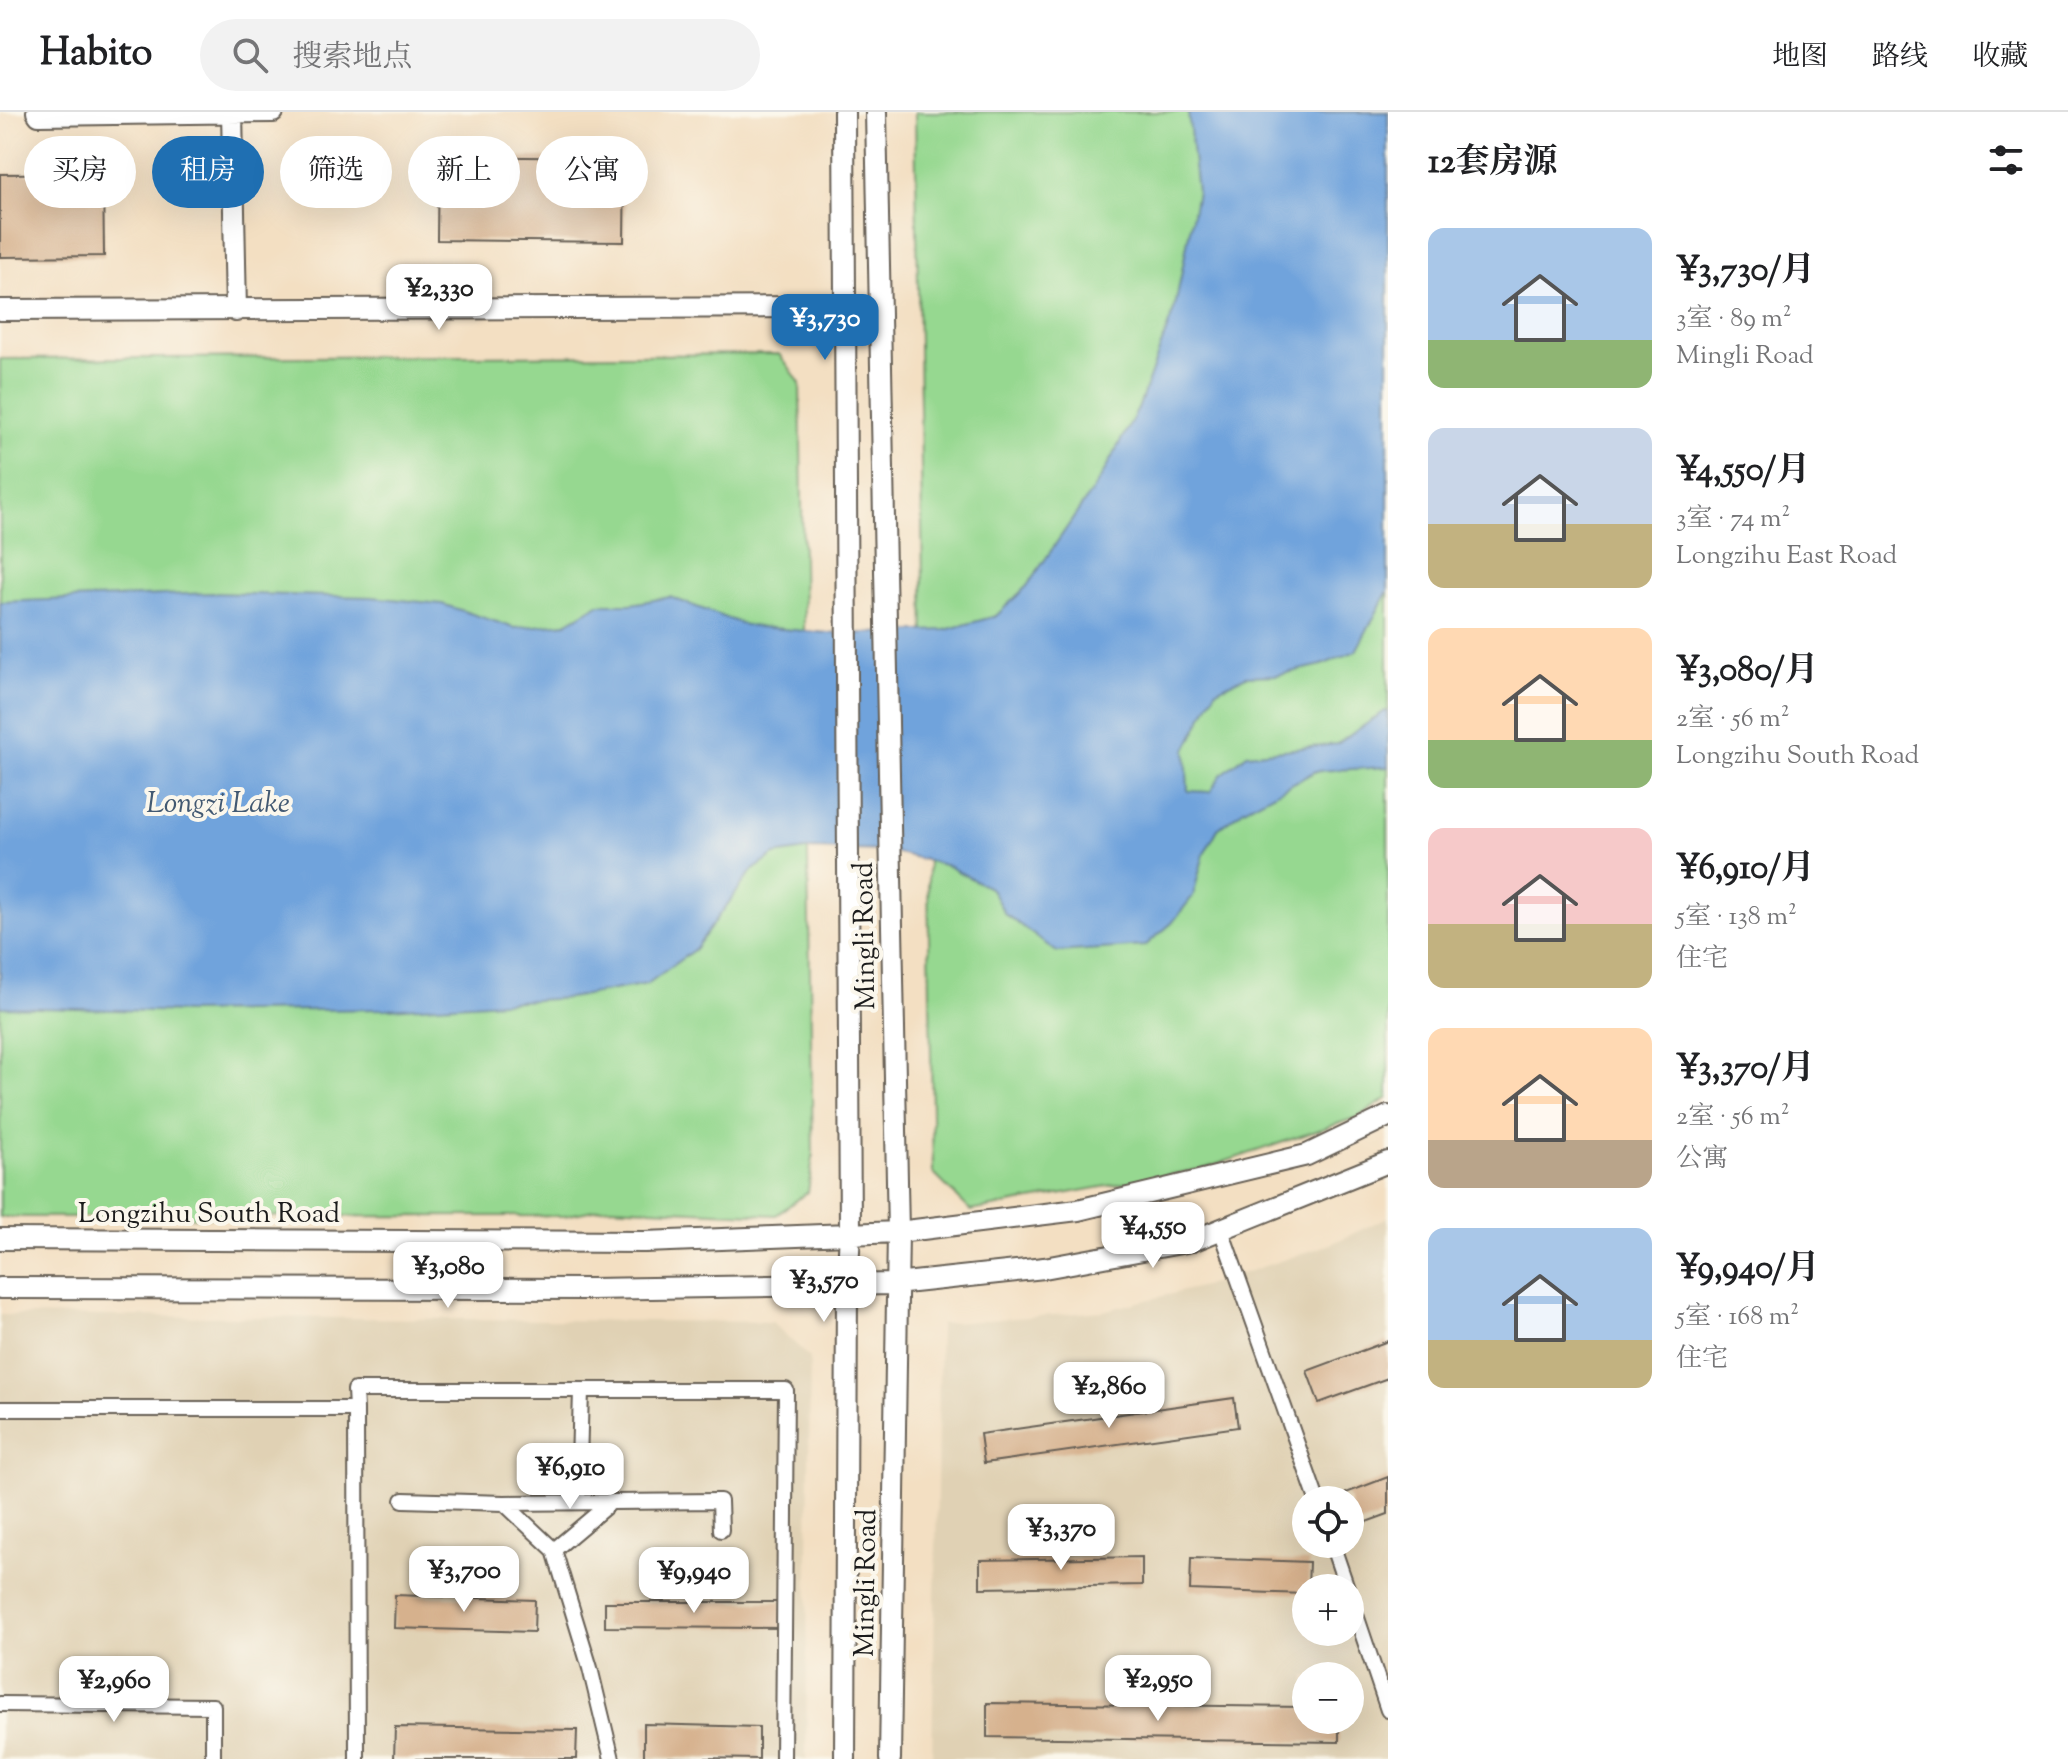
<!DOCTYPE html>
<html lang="zh">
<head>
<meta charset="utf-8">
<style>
	body { margin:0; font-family:"Sorts Mill Goudy","Noto Serif SC",serif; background:#f2f2f2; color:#202124; height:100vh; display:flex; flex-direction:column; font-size:30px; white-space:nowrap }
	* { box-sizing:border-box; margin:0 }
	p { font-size:26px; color:#757577 }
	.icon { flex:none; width:44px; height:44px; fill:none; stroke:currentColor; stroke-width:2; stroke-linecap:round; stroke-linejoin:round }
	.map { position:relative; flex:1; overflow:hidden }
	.sheet { display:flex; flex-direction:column; background:#fff; width:680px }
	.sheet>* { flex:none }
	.guide { position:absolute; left:24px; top:24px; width:760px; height:72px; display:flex; gap:16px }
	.buttons { position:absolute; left:1292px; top:1374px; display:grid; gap:16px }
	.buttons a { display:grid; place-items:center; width:72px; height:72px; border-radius:50%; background:#fff; box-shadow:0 8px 32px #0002; font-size:40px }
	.price { position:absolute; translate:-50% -68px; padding:0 18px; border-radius:16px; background:#fff; color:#222; font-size:26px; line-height:52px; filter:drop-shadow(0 2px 4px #0008) }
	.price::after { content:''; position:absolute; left:50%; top:48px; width:24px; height:18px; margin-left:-12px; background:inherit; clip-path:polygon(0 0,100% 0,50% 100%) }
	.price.on { background:#1f6fb2; color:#fff }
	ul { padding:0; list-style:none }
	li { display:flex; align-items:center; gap:24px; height:200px; padding:0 40px }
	li span { display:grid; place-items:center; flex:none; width:224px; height:160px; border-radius:16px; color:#555 }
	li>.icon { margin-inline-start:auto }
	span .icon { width:96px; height:96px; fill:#fffc; stroke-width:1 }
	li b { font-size:34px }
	h2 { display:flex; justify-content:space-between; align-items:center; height:96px; padding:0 40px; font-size:34px }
	.chip { padding:0 28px; border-radius:36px; background:#fff; box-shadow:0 8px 32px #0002; font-size:28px; line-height:72px }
	.chip.on { background:#1f6fb2; color:#fff }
	header { display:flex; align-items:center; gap:48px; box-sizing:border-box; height:112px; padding:0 40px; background:#fff; border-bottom:2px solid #e0e0e0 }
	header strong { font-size:38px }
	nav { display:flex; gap:44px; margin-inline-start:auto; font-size:28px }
	.search { width:560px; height:72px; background:#f2f2f2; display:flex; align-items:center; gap:20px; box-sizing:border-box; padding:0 28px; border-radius:44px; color:#757577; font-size:30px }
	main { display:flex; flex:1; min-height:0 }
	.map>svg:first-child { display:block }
	.built { fill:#e0d1b4; fill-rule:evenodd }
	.green { fill:#96d890; stroke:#597a56; stroke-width:2 }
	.water { fill:#70a3dc; stroke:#46607c; stroke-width:2 }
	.building { fill:#d6b18d }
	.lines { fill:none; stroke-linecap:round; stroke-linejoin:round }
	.street-casing { stroke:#676056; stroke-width:18 }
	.secondary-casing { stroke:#676056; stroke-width:24 }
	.street { stroke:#fff; stroke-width:14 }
	.secondary { stroke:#fff; stroke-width:20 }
	.labels { text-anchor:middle; stroke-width:8; stroke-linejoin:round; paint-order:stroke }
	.street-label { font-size:28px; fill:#1c1c1c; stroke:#fbf7ec }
	.water-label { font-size:30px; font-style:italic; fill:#425972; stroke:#fbf7ec }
</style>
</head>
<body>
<header>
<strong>Habito</strong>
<div class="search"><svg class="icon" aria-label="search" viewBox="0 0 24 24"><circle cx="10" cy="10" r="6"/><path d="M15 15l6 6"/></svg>搜索地点</div>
<nav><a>地图</a><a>路线</a><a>收藏</a></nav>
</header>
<main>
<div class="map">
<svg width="1388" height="1647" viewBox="0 0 1388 1647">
	<rect width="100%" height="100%" fill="#fbf7ec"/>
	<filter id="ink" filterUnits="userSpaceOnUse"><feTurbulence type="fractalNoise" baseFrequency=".0125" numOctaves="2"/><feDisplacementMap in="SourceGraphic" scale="16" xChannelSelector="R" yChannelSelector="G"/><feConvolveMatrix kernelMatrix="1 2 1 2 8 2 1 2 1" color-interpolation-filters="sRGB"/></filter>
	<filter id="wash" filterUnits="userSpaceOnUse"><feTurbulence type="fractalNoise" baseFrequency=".006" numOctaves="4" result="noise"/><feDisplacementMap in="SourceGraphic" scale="32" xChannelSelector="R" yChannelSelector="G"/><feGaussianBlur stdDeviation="1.8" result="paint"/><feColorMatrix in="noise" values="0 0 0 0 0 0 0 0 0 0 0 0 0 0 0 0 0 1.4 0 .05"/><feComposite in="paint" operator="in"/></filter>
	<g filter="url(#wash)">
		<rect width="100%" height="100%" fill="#f3dfc2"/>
		<!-- built -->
		<path class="built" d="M1388,1105V1647H932L940,1212L1103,1199L1211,1172L1331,1132ZM1306,1388H1350V1432H1306ZM1306,1476H1350V1520H1306ZM1306,1564H1350V1608H1306Z
			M0,1203L772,1210L810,1246L806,1647H0Z"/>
		<!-- green -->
		<path class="green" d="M915,0H1388V986L1358,1005L1206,1056L971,1099L933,1061Z
			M779,242L800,271L813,1045L808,1080L776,1103L609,1095L564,1104L0,1105V247Z"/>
		<!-- water -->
		<path class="water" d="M1188,0H1388V479L1356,539L1322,553L1278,563L1246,564L1216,578L1186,638L1188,679L1210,680L1221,663L1247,642L1337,632L1385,599L1388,600V655L1316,659L1244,697L1218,717L1204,742L1193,784L1172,811L1145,834L1057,840L1005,802L991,777L948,754L890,739L812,737L775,743L752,759L695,837L647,872L569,886L388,897L189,900L0,895V490L211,481L372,485L442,492L515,516L566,511L599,492H631L670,485L748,514L840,522L945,518L996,504L1027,474L1100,367L1138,297L1175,195L1197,80Z"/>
		<g id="blocks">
			<!-- building -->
			<path class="building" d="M438,44L625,46L624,130L437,128Z
				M103,61L104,144L0,145V62Z
				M1388,1229V1266L1319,1291L1307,1259Z
				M1234,1286L1238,1315L984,1351L980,1322Z
				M1388,1365V1402L1358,1413L1346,1381Z
				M1142,1445V1473L980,1476V1448Z
				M1191,1446L1309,1450L1308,1476L1306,1482L1190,1478Z
				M395,1483L535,1488L534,1520L394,1516Z
				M605,1490H782V1516L605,1515Z
				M987,1591L1306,1595V1608H1339V1630L987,1625Z
				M644,1612L759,1615V1647L644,1645Z
				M395,1615L577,1618L576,1647H394Z"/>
		</g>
	</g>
	<g filter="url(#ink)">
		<use href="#blocks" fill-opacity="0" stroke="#676056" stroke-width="2"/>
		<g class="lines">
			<!-- street casing -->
			<g class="street-casing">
				<path id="street" d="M1221,1118L1317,1388
					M0,1297H356L355,1278H786L783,1647
					M356,1297L357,1647
					M403,1388L504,1391L554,1438L590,1556L612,1647
					M578,1390L581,1278
					M504,1391L720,1389L721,1418
					M1332,1432L1347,1476
					M554,1438L611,1390
					M1350,1485L1388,1598
					M0,1592L213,1594V1647"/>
			</g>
			<!-- secondary casing -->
			<g class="secondary-casing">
				<path id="secondary" d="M37,0L39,3L273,0
					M232,0L236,199
					M844,0L850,1122L847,1173L845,1647
					M876,0L898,1120L890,1647
					M0,198L860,195
					M0,1127L645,1130L898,1120L1078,1098L1307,1043L1388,1004
					M0,1176L591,1177L895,1172L1044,1156L1192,1129L1388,1050"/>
			</g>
			<!-- street -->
			<use href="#street" class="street"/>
			<!-- secondary -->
			<use href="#secondary" class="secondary"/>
		</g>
	</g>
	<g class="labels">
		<!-- street labels -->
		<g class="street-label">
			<text transform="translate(863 824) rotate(-91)" y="10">Mingli Road</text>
			<text x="209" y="1110">Longzihu South Road</text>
			<text transform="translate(864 1471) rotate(-89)" y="10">Mingli Road</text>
		</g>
		<!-- water labels -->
		<g class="water-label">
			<text x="218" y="700">Longzi Lake</text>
		</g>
	</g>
</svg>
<div class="buttons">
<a><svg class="icon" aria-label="locate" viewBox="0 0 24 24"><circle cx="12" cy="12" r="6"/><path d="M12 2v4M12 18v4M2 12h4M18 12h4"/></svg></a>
<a>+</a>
<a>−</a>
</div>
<b class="price" style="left:439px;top:220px">¥2,330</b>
<b class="price on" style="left:825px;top:250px">¥3,730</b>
<b class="price" style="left:1153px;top:1158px">¥4,550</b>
<b class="price" style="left:448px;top:1198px">¥3,080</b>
<b class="price" style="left:824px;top:1212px">¥3,570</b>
<b class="price" style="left:1109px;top:1318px">¥2,860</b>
<b class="price" style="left:570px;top:1399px">¥6,910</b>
<b class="price" style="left:1061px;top:1460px">¥3,370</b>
<b class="price" style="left:464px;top:1502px">¥3,700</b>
<b class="price" style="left:694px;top:1503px">¥9,940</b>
<b class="price" style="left:1158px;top:1611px">¥2,950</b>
<b class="price" style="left:114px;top:1612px">¥2,960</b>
<div class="guide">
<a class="chip">买房</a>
<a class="chip on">租房</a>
<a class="chip">筛选</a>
<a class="chip">新上</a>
<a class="chip">公寓</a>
</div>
</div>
<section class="sheet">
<h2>12套房源<svg class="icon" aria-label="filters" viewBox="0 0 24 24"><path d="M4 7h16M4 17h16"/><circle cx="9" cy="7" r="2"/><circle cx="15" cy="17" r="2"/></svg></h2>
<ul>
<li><span style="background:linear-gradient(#a9c7e8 70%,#8fb573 0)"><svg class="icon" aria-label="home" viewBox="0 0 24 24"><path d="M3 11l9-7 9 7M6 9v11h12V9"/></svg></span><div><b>¥3,730/月</b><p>3室 · 89 m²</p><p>Mingli Road</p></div></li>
<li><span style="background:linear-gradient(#c9d6e8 60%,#c2b280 0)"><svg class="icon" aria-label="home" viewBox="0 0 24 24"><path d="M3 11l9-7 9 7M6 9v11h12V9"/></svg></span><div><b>¥4,550/月</b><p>3室 · 74 m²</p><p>Longzihu East Road</p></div></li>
<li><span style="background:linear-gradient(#ffd9b3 70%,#8fb573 0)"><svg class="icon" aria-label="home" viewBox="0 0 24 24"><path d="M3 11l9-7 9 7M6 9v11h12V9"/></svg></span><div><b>¥3,080/月</b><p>2室 · 56 m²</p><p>Longzihu South Road</p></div></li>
<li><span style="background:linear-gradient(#f6c9c9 60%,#c2b280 0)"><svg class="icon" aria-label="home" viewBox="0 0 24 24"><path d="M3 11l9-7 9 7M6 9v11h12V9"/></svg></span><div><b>¥6,910/月</b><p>5室 · 138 m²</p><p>住宅</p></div></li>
<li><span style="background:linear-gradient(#ffd9b3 70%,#b9a48a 0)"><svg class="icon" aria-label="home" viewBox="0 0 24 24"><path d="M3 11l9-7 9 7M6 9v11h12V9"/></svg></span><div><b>¥3,370/月</b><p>2室 · 56 m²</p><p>公寓</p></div></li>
<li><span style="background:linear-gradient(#a9c7e8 70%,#c2b280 0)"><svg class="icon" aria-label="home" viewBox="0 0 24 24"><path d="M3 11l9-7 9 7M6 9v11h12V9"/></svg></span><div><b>¥9,940/月</b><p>5室 · 168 m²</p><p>住宅</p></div></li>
</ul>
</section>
</main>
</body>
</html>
